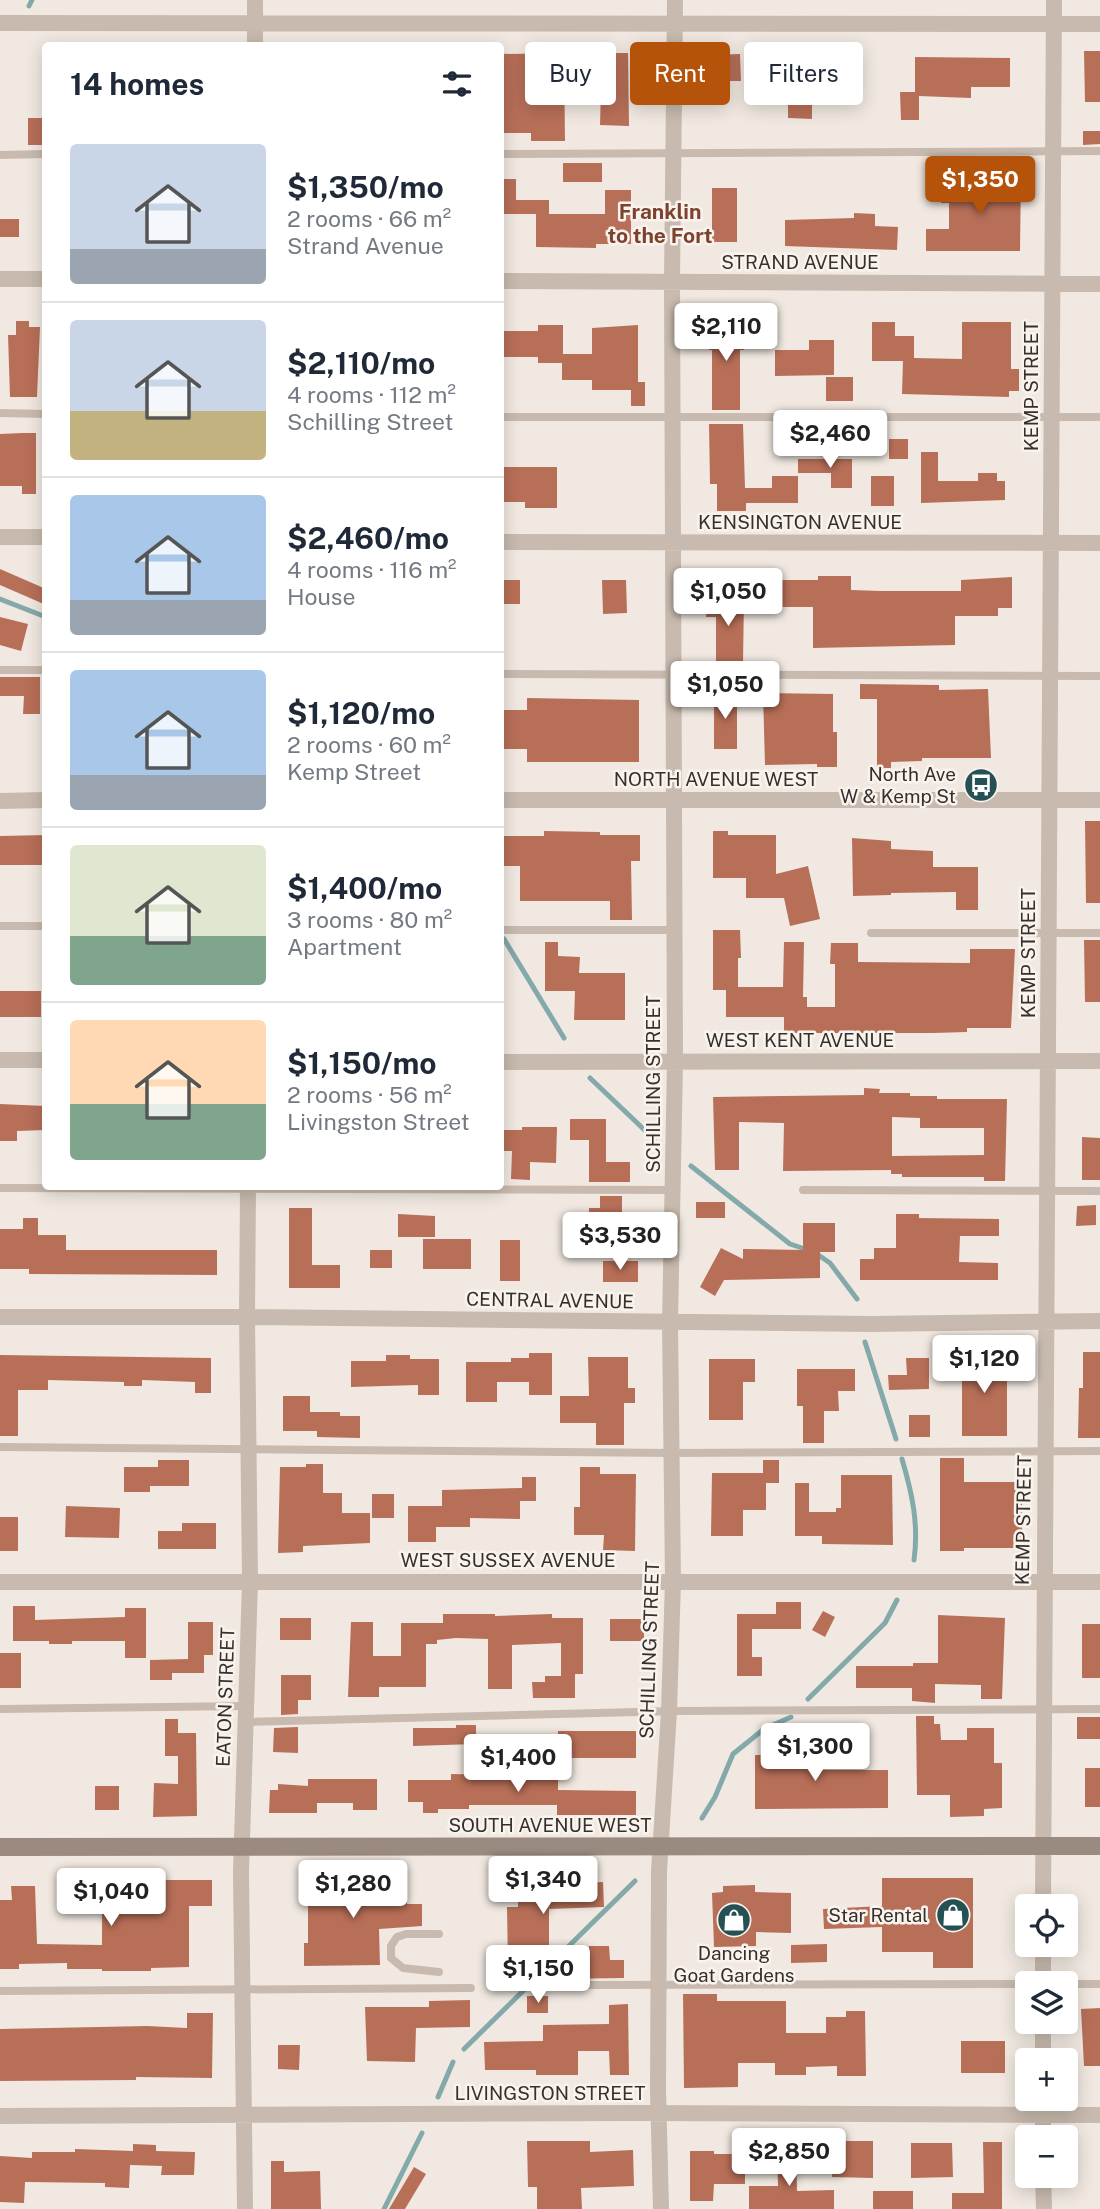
<!DOCTYPE html>
<html lang="en">
<head>
<meta charset="utf-8">
<style>
	body { margin:0; font-family:"Public Sans",sans-serif; background:#f6f6f7; color:#1f2937; height:100vh; display:flex; flex-direction:column; font-size:26px; white-space:nowrap }
	* { box-sizing:border-box; margin:0 }
	p { font-size:23px; color:#747a83 }
	.icon { flex:none; width:38px; height:38px; fill:none; stroke:currentColor; stroke-width:2; stroke-linecap:round; stroke-linejoin:round }
	.map { position:relative; flex:1; overflow:hidden }
	.sheet { position:absolute; left:42px; top:42px; width:462px; height:1148px; display:flex; flex-direction:column; background:#fff; border-radius:7px; box-shadow:0 4px 18px #0003 }
	.sheet>* { flex:none }
	.top-card { position:absolute; left:525px; top:42px; width:469px; height:63px; display:flex; gap:14px }
	.tools { position:absolute; left:1015px; top:1894px; display:grid; gap:14px }
	.tools a { display:grid; place-items:center; width:63px; height:63px; border-radius:7px; background:#fff; box-shadow:0 4px 18px #0003; font-size:35px }
	.price { position:absolute; translate:-50% -60px; padding:0 16px; border-radius:7px; background:#fff; color:#222; font-size:23px; line-height:46px; filter:drop-shadow(0 2px 4px #0008) }
	.price::after { content:''; position:absolute; left:50%; top:42px; width:21px; height:16px; margin-left:-10px; background:inherit; clip-path:polygon(0 0,100% 0,50% 100%) }
	.price.current { background:#b45309; color:#fff }
	ul { padding:0; list-style:none }
	li { display:flex; align-items:center; gap:21px; height:175px; padding:0 28px }
	li+li { border-top:2px solid #e0e1e3 }
	li span { display:grid; place-items:center; flex:none; width:196px; height:140px; border-radius:7px; color:#555 }
	li>.icon { margin-inline-start:auto }
	span .icon { width:84px; height:84px; fill:#fffc; stroke-width:1 }
	li b { font-size:30px }
	h2 { display:flex; justify-content:space-between; align-items:center; height:84px; padding:0 28px; font-size:30px }
	.pill { padding:0 24px; border-radius:7px; background:#fff; box-shadow:0 4px 18px #0003; font-size:24px; line-height:63px }
	.pill.current { background:#b45309; color:#fff }
	.map>svg:first-child { display:block }
	.lines { fill:none; stroke-linecap:round; stroke-linejoin:round }
	.stream { stroke:#83a9ab; stroke-width:5 }
	.building { fill:#b86f58; fill-rule:evenodd }
	.lane { stroke:#c8baae; stroke-width:8 }
	.street { stroke:#c8baae; stroke-width:16 }
	.secondary { stroke:#9b8a80; stroke-width:18 }
	.labels { text-anchor:middle; stroke-width:5; stroke-linejoin:round; paint-order:stroke }
	.street-label { font-size:19px; fill:#372f2c; stroke:#f9f3ed }
	.poi-label { font-size:19px; fill:#372f2c; stroke:#f9f3ed; text-anchor:end }
	.neighbourhood-label { font-size:21px; font-weight:bold; fill:#7d412e; stroke:#f9f3ed }
</style>
</head>
<body>
<div class="map">
<svg width="1100" height="2209" viewBox="0 0 1100 2209">
	<rect width="100%" height="100%" fill="#f1e9e1"/>
	<g class="lines">
		<!-- stream -->
		<path class="stream" d="M29,6L32,0
			M0,599L46,617
			M504,939L564,1038
			M590,1078L654,1139
			M691,1166L790,1244L814,1252L830,1263L857,1299
			M865,1342L896,1439
			M902,1459C912,1493 919,1524 914,1560
			M808,1699L885,1623L897,1600
			M702,1818L715,1797L733,1754L764,1729L791,1717
			M464,2049L635,1881
			M438,2097L453,2062
			M384,2209L422,2133"/>
	</g>
	<!-- building -->
	<path class="building" d="M1084,51H1100V102H1085Z
		M564,53L565,141H531V133H500V54Z
		M602,53H628L629,126L600,125Z
		M740,54L741,81H723L724,104H705V80H713L712,55Z
		M915,57L1010,58V87H971V98L919,96V120H901L900,92H915Z
		M838,58H862V94H812V119L788,118V65H839Z
		M28,118H46V145H28Z
		M1083,131H1100V144L1083,145Z
		M563,163H602V182H563Z
		M977,175H1021L1020,251H926V229H949V203H941V182H977Z
		M500,179H516V200H549V214H605V190H631V244H596V248L536,247V214H500Z
		M712,188H737V242H712Z
		M854,213L875,214V226L898,227L897,250L785,246V220L854,218Z
		M0,219H19V237H0Z
		M16,321H29V327H40L37,397H10L8,335H16Z
		M709,321H744V350H740V410H712V350H709Z
		M872,322H895V336H914V358L962,359V322H1011V369H1019V391H1009V397L902,394L903,361H872Z
		M538,325H563V354H592V328L638,325V382H645V406H631V390H592V380H562V363H538V357H500V331H538Z
		M809,340H834V375L775,376V350H809Z
		M826,377H853V401H826Z
		M709,424H743L745,488H772V476H798V503H746V511H717V484H710Z
		M22,433H36V494H22V486H0V434Z
		M889,439H908V459H889Z
		M921,452H938V481H978V473H997V481H1005V500L921,503Z
		M798,459H852V488H831V473H798Z
		M500,467H557V508H525V502H500Z
		M871,476H894V506H871Z
		M0,569L46,589V605L0,585Z
		M818,576H851V590L881,591H961V580L1012,577V608H998V616H955V645L813,648V607H772V580H818Z
		M500,580H520V604H500Z
		M602,580H626L627,613L603,614Z
		M707,598H744L743,663H716V617H706Z
		M0,617L28,624L21,651L0,645Z
		M0,677H40V714H23L24,696H0Z
		M860,684L939,685V690L988,689L991,758H922V761L891,762V768H877V699H860Z
		M763,693L833,694V732H837V767H817V764L765,765Z
		M714,694H737V749H714Z
		M527,698L639,700V762H527V749H500V710H527Z
		M1085,821H1100V903H1086Z
		M544,831L600,832V835H640V861H631L632,920H610V901H520V866H500V836H544Z
		M713,831H728V835H776V874L808,866L820,919L790,926L784,898H746V878H713Z
		M46,835V865H0V836Z
		M852,838L891,841V849L933,851V867H978V910H956V892L891,893V895L853,896Z
		M713,930H740L741,958H738V987H783L784,942H804L803,997H807V1007H835V964H830L831,943H858V962L970,963V949H1015L1011,1028H967V1032L933,1033H784V1017H726V990H713Z
		M1084,940H1100V1002H1085Z
		M545,942H558V956L580,957L579,973H625V1020H574L575,991H545Z
		M0,991H41V1017H0Z
		M864,1088L880,1089L879,1093H910V1096H937V1099H1007L1005,1181H984V1177H902V1174H891V1170L783,1171L784,1123L739,1122V1170H715L713,1097L864,1095ZM892,1117L920,1118V1128H984V1155L892,1156Z
		M0,1104L46,1106V1130L17,1131V1141H0Z
		M570,1119H606V1162H630V1182H589V1140H570Z
		M522,1127H557L556,1163L530,1162V1180L511,1179L512,1151H500V1130H522Z
		M1082,1137L1100,1138V1180H1082Z
		M600,1196H622V1231H589V1208H600Z
		M696,1202H725V1218H696Z
		M1096,1205V1225L1076,1226L1077,1206Z
		M289,1208H312V1265H340V1288H289Z
		M398,1214L435,1216V1237H398Z
		M896,1214H919V1218L999,1219V1236H960L959,1262L998,1263V1280H860V1259H874V1248H896Z
		M23,1218H38V1235H66V1250H217V1275L29,1274V1269H0V1229H23Z
		M563,1223H584V1251H563Z
		M803,1223H835V1252H820V1278L724,1280L715,1296L700,1287L721,1248L743,1259V1249L803,1250Z
		M423,1239H471V1269H423Z
		M500,1240H520V1281H500Z
		M370,1250H392V1268H370Z
		M603,1261H638V1282H603Z
		M1083,1352H1100V1438H1078L1079,1388H1083Z
		M529,1353H552V1395H529V1382H497V1402H466V1362H511V1358H529Z
		M962,1354H1007V1436H962Z
		M0,1355L211,1358V1393H195V1382L142,1380V1386H124V1382L48,1380V1390H18V1436H0Z
		M386,1355H410V1359H439V1395H418V1385L351,1387V1361H386Z
		M588,1357H628V1388H635V1403H624V1445H596V1423H560V1396H589Z
		M906,1358H929V1389L889,1390L888,1375H907Z
		M709,1359H755V1382H743V1420H709Z
		M797,1369H855V1391H838L839,1411H824V1443H803V1406H797Z
		M283,1396H310V1412H340V1416H360V1438L317,1437V1431H283Z
		M909,1415H930V1437H909Z
		M940,1458H964V1482H1022V1548H964V1551H940Z
		M158,1460H189V1486H150V1492H124V1467H158Z
		M763,1460H779V1483H766V1510H743V1536H711L712,1473H763Z
		M306,1464H323V1493H342V1513H370V1543L303,1546V1552L278,1553L280,1467H306Z
		M580,1467H600V1474H636L635,1551L603,1550L604,1535H574V1507H580Z
		M841,1475H892L893,1545L822,1544V1536H795V1483H809V1512H836V1508H841Z
		M522,1477H536V1501H520V1519L470,1518V1527H436V1542H408V1506H442V1490L522,1488Z
		M372,1494H394V1518H372Z
		M66,1506L120,1508L119,1538L65,1537Z
		M0,1517H18V1551H0Z
		M182,1523H216V1549H158V1531H182Z
		M776,1602H801V1629H752V1657H762V1676H737V1614H776Z
		M13,1606H35V1620L125,1617V1608H146V1658H125V1641H72V1644H49V1641H13Z
		M823,1611L835,1617L825,1637L812,1630Z
		M443,1614H495V1616L552,1614V1618H583V1674H575V1698H533L532,1682H545V1676H561V1643L512,1645V1689H488V1639L456,1638L437,1640V1644H426V1687H379V1697H348L351,1622H373V1656H401V1623H443Z
		M938,1615L1005,1618L1002,1699H981V1685L935,1684V1703L912,1701V1688H856V1666H913V1663H938Z
		M280,1618H311V1640H280Z
		M610,1619H644V1641H610Z
		M188,1622H213V1655H204V1673H172V1680H150V1660L188,1659Z
		M1082,1624H1100V1678H1082Z
		M0,1653H21V1688H0Z
		M281,1675H311V1700H298V1714L281,1715Z
		M916,1716H934V1724H940L941,1740H967V1728H994V1763H1002V1808L984,1809V1816L950,1817V1795H917Z
		M1077,1717H1100V1739H1077Z
		M165,1719H178V1733H196L197,1816L153,1817L154,1783L178,1784V1756H165Z
		M456,1725H476V1744L413,1746V1728H456Z
		M298,1727V1753L273,1752L274,1728Z
		M558,1731H636V1758H558Z
		M796,1737H813V1770H888V1808L755,1809V1755H796Z
		M538,1766H558V1790L636,1791V1815H557V1805H469V1809H438V1813H423V1802H408V1780H451V1774L538,1776Z
		M1085,1768H1100V1807H1085Z
		M308,1779H377V1810H353V1803H317V1813H269L270,1790H278V1784L308,1786Z
		M95,1786H119V1810H95Z
		M376,1876V1888H407V1904H422V1926L379,1929L380,1965L304,1966V1943H308V1877Z
		M882,1878H973V1968H933V1952H882V1927L824,1929L823,1909L882,1906Z
		M150,1880H212V1906H189V1967L151,1968V1971H102V1969H67V1963L19,1964V1969H0V1900H12L11,1886H35L37,1944L102,1945V1884H150Z
		M555,1880V1885L603,1882L604,1907L549,1909V1958H528V1969H508L507,1907H518V1881Z
		M755,1885V1892L791,1893V1933L756,1932V1946L714,1947L712,1893L723,1892V1886Z
		M827,1944V1962L791,1963V1945Z
		M589,1946H609L610,1960H624V1978L556,1979V1961H589Z
		M683,1994H717V2001H786V2033H826V2017H846V2011H865L866,2076H837V2066L806,2067V2075H775V2063H738V2087L684,2088Z
		M527,1996H548V2013H527Z
		M470,2000V2027L416,2028L415,2062L367,2061L365,2007H429V2001Z
		M628,2004L629,2075H610L609,2051H578V2075H536V2070H485L484,2042L543,2041V2025L609,2024V2005Z
		M1100,2008V2066H1084L1081,2009Z
		M187,2013H213L212,2078L136,2077V2080L0,2081V2029L147,2026L187,2028Z
		M961,2041H1005V2073H961Z
		M278,2045H300L299,2070L278,2069Z
		M527,2141H590V2152L633,2150L634,2186L581,2188L582,2209H537V2187H528Z
		M833,2141H873V2178L832,2177Z
		M983,2142H1002V2209H952V2193H984Z
		M777,2143H796L797,2191L834,2190V2209H749V2186H778Z
		M911,2143H952L953,2177L911,2178Z
		M133,2144L156,2145V2151L195,2152L194,2175H161L162,2166L130,2165L129,2188L105,2187V2183L25,2182L24,2203L0,2202V2156L32,2158V2152H75V2149L133,2151Z
		M690,2151H714V2154H745V2184H714L713,2201H690Z
		M271,2161H284V2172L320,2171L321,2209H271Z
		M414,2167L426,2174L405,2209H389Z
		M873,2191H913V2209H873Z"/>
	<g class="lines">
		<!-- lane -->
		<path class="lane" d="M500,154L1100,151
			M0,155L46,154
			M0,413L46,414
			M500,417H1100
			M0,670H46
			M500,674L1100,676
			M0,926H46
			M500,930H675
			M871,933H1100
			M0,1188L673,1190
			M803,1190L1100,1191
			M0,1447L672,1453L1100,1451
			M0,1709L246,1706
			M245,1722L677,1711L1100,1709
			M439,1934H406L397,1937L391,1946V1958L403,1968L439,1972
			M1066,1984H1100
			M588,1985L1027,1984
			M0,1991L471,1988"/>
		<!-- street -->
		<path class="street" d="M0,23L1100,24
			M255,46V0
			M0,279H46
			M500,281L1100,284
			M0,537H46
			M500,542L1100,543
			M500,800H1100
			M0,801L46,800
			M0,1060H46
			M500,1062L1100,1061
			M0,1317H247L871,1324L1100,1321
			M0,1582H1100
			M1043,1906L1054,0
			M1043,1983V1944
			M1043,2021V2060
			M1043,2098V2137
			M0,2116L637,2113L1100,2115
			M1043,2175L1044,2209
			M245,2209L241,1872L250,1581L247,1317L248,1186
			M661,2209L658,2090L659,1871L669,1711L673,1581L670,1323L675,1062L672,282L675,0"/>
		<!-- secondary -->
		<path class="secondary" d="M0,1847L1100,1846"/>
	</g>
	<!-- icons -->
	<defs>
		<g id="bus-disc" transform="scale(1.75)"><circle r="9.5" fill="#265154" stroke="#f9f3ed"/><path d="M-5-6H5V4H4V6H2V4H-2V6H-4V4H-5ZM-3.5-4V0h7V-4ZM-3.5 1.2v1.5H-2V1.2ZM2 1.2v1.5H3.5V1.2Z" fill="#fff"/></g>
		<g id="shop-disc" transform="scale(1.75)"><circle r="9.5" fill="#265154" stroke="#f9f3ed"/><path d="M-5-2.5h2.3a2.7 3.5 0 0 1 5.4 0H5L5.5 6h-11ZM-1.5-2.5h3a1.5 2.3 0 0 0-3 0Z" fill="#fff"/></g>
	</defs>
	<g fill-rule="evenodd">
		<use href="#bus-disc" x="981" y="785"/>
		<use href="#shop-disc" x="953" y="1915"/>
		<use href="#shop-disc" x="734" y="1920"/>
	</g>
	<g class="labels">
		<!-- street labels -->
		<g class="street-label">
			<text x="800" y="269">STRAND AVENUE</text>
			<text transform="translate(1031 386) rotate(-90)" y="7">KEMP STREET</text>
			<text x="800" y="529">KENSINGTON AVENUE</text>
			<text x="716" y="786">NORTH AVENUE WEST</text>
			<text transform="translate(1028 953) rotate(-90)" y="7">KEMP STREET</text>
			<text x="800" y="1047">WEST KENT AVENUE</text>
			<text transform="translate(653 1084) rotate(-90)" y="7">SCHILLING STREET</text>
			<text transform="translate(550 1300) rotate(1)" y="7">CENTRAL AVENUE</text>
			<text transform="translate(1023 1520) rotate(-89)" y="7">KEMP STREET</text>
			<text x="508" y="1567">WEST SUSSEX AVENUE</text>
			<text transform="translate(649 1650) rotate(-88)" y="7">SCHILLING STREET</text>
			<text transform="translate(225 1697) rotate(-88)" y="7">EATON STREET</text>
			<text x="550" y="1832">SOUTH AVENUE WEST</text>
			<text x="550" y="2100">LIVINGSTON STREET</text>
		</g>
		<!-- poi labels -->
		<g class="poi-label">
			<text x="956" y="781">North Ave<tspan x="956" dy="22">W &amp; Kemp St</tspan></text>
			<text x="928" y="1922">Star Rental</text>
			<text x="734" y="1960" text-anchor="middle">Dancing<tspan x="734" dy="22">Goat Gardens</tspan></text>
		</g>
		<!-- neighbourhood labels -->
		<g class="neighbourhood-label">
			<text x="660" y="219">Franklin<tspan x="660" dy="24">to the Fort</tspan></text>
		</g>
	</g>
</svg>
<div class="tools">
<a><svg class="icon" aria-label="locate" viewBox="0 0 24 24"><circle cx="12" cy="12" r="6"/><path d="M12 2v4M12 18v4M2 12h4M18 12h4"/></svg></a>
<a><svg class="icon" aria-label="layers" viewBox="0 0 24 24"><path d="M12 4l9 5-9 5-9-5zM3 14l9 5 9-5"/></svg></a>
<a>+</a>
<a>−</a>
</div>
<b class="price current" style="left:980px;top:216px">$1,350</b>
<b class="price" style="left:726px;top:363px">$2,110</b>
<b class="price" style="left:830px;top:470px">$2,460</b>
<b class="price" style="left:728px;top:628px">$1,050</b>
<b class="price" style="left:725px;top:721px">$1,050</b>
<b class="price" style="left:620px;top:1272px">$3,530</b>
<b class="price" style="left:984px;top:1395px">$1,120</b>
<b class="price" style="left:815px;top:1783px">$1,300</b>
<b class="price" style="left:518px;top:1794px">$1,400</b>
<b class="price" style="left:543px;top:1916px">$1,340</b>
<b class="price" style="left:353px;top:1920px">$1,280</b>
<b class="price" style="left:111px;top:1928px">$1,040</b>
<b class="price" style="left:538px;top:2005px">$1,150</b>
<b class="price" style="left:789px;top:2188px">$2,850</b>
<div class="top-card">
<a class="pill">Buy</a>
<a class="pill current">Rent</a>
<a class="pill">Filters</a>
</div>
<section class="sheet">
<h2>14 homes<svg class="icon" aria-label="filters" viewBox="0 0 24 24"><path d="M4 7h16M4 17h16"/><circle cx="9" cy="7" r="2"/><circle cx="15" cy="17" r="2"/></svg></h2>
<ul>
<li><span style="background:linear-gradient(#c9d6e8 75%,#9aa5b1 0)"><svg class="icon" aria-label="home" viewBox="0 0 24 24"><path d="M3 11l9-7 9 7M6 9v11h12V9"/></svg></span><div><b>$1,350/mo</b><p>2 rooms · 66 m²</p><p>Strand Avenue</p></div></li>
<li><span style="background:linear-gradient(#c9d6e8 65%,#c2b280 0)"><svg class="icon" aria-label="home" viewBox="0 0 24 24"><path d="M3 11l9-7 9 7M6 9v11h12V9"/></svg></span><div><b>$2,110/mo</b><p>4 rooms · 112 m²</p><p>Schilling Street</p></div></li>
<li><span style="background:linear-gradient(#a9c7e8 75%,#9aa5b1 0)"><svg class="icon" aria-label="home" viewBox="0 0 24 24"><path d="M3 11l9-7 9 7M6 9v11h12V9"/></svg></span><div><b>$2,460/mo</b><p>4 rooms · 116 m²</p><p>House</p></div></li>
<li><span style="background:linear-gradient(#a9c7e8 75%,#9aa5b1 0)"><svg class="icon" aria-label="home" viewBox="0 0 24 24"><path d="M3 11l9-7 9 7M6 9v11h12V9"/></svg></span><div><b>$1,120/mo</b><p>2 rooms · 60 m²</p><p>Kemp Street</p></div></li>
<li><span style="background:linear-gradient(#dfe7d0 65%,#7fa58c 0)"><svg class="icon" aria-label="home" viewBox="0 0 24 24"><path d="M3 11l9-7 9 7M6 9v11h12V9"/></svg></span><div><b>$1,400/mo</b><p>3 rooms · 80 m²</p><p>Apartment</p></div></li>
<li><span style="background:linear-gradient(#ffd9b3 60%,#7fa58c 0)"><svg class="icon" aria-label="home" viewBox="0 0 24 24"><path d="M3 11l9-7 9 7M6 9v11h12V9"/></svg></span><div><b>$1,150/mo</b><p>2 rooms · 56 m²</p><p>Livingston Street</p></div></li>
</ul>
</section>
</div>
</body>
</html>
